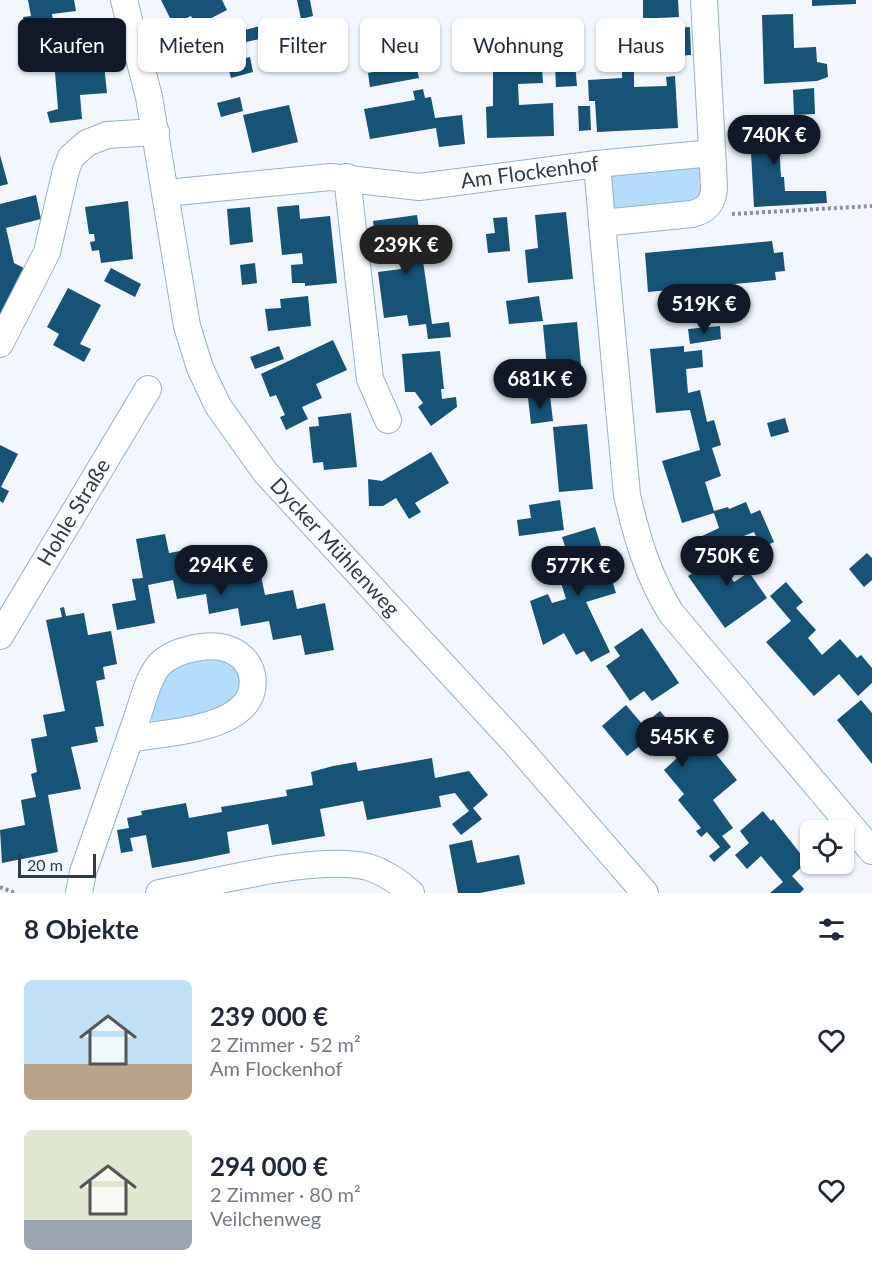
<!DOCTYPE html>
<html lang="de">
<head>
<meta charset="utf-8">
<style>
	body { margin:0; font-family:Lato,sans-serif; background:#f6f6f7; color:#1f2937; height:100vh; display:flex; flex-direction:column; font-size:22px; white-space:nowrap }
	* { box-sizing:border-box; margin:0 }
	p { font-size:20px; color:#747a83 }
	.icon { flex:none; width:33px; height:33px; fill:none; stroke:currentColor; stroke-width:2; stroke-linecap:round; stroke-linejoin:round }
	.map { position:relative; height:893px; overflow:hidden }
	.side { display:flex; flex-direction:column; background:#fff; flex:1 }
	.side>* { flex:none }
	.top-card { position:absolute; left:18px; top:18px; width:837px; height:54px; display:flex; gap:12px }
	.controls { position:absolute; left:800px; top:820px; display:grid; gap:12px }
	.controls a { display:grid; place-items:center; width:54px; height:54px; border-radius:9px; background:#fff; box-shadow:0 2px 4px #0004; font-size:30px }
	.scale { position:absolute; left:18px; bottom:15px; width:78px; box-sizing:border-box; padding-left:6px; border:3px solid #2f3c46; border-top:0; font-size:16px; line-height:21px; white-space:nowrap; color:#2f3c46; -webkit-text-stroke:4px #f1f7fc; paint-order:stroke }
	.price { position:absolute; translate:-50% -51px; padding:0 14px; border-radius:21px; background:#111827; color:#fff; font-size:20px; line-height:39px; filter:drop-shadow(0 2px 3px #0008) }
	.price::after { content:''; position:absolute; left:50%; top:36px; width:18px; height:14px; margin-left:-9px; background:inherit; clip-path:polygon(0 0,100% 0,50% 100%) }
	.price.on { background:#222; color:#fff }
	ul { padding:0; list-style:none }
	li { display:flex; align-items:center; gap:18px; height:150px; padding:0 24px }
	li span { display:grid; place-items:center; flex:none; width:168px; height:120px; border-radius:9px; color:#555 }
	li>.icon { margin-inline-start:auto }
	span .icon { width:72px; height:72px; fill:#fffc; stroke-width:1 }
	li b { font-size:26px }
	h2 { display:flex; justify-content:space-between; align-items:center; height:72px; padding:0 24px; font-size:26px }
	.chip { padding:0 21px; border-radius:9px; background:#fff; box-shadow:0 2px 4px #0004; font-size:21px; line-height:54px }
	.chip.on { background:#111827; color:#fff }
	.map>svg:first-child { display:block }
	.green { fill:#b4dcfb }
	.building { fill:#175277 }
	.lines { fill:none; stroke-linecap:round; stroke-linejoin:round }
	.minor-casing { stroke:#93b3ca; stroke-width:28 }
	.path { stroke:#889299; stroke-width:4; stroke-dasharray:3 3; stroke-linecap:butt }
	.minor { stroke:#fff; stroke-width:26 }
	.labels { text-anchor:middle; stroke-width:6; stroke-linejoin:round; paint-order:stroke }
	.street-label { font-size:21px; fill:#2f3c46; stroke:#f1f7fc }
</style>
</head>
<body>
<div class="map">
<svg width="872" height="893" viewBox="0 0 872 893">
	<rect width="100%" height="100%" fill="#f1f7fc"/>
	<!-- green -->
	<path class="green" d="M703,161L706,201L612,209L608,169Z
		M216,658L232,660L242,673L244,687L227,712L154,725L149,712L164,675L186,663Z"/>
	<!-- building -->
	<path class="building" d="M28,0H74L76,11L52,14L54,27L25,30L23,17L31,16Z
		M161,0H222L227,10L196,26L191,16L173,24Z
		M297,0H310L313,16L301,19Z
		M643,0H678L679,17L658,18L659,29L690,27L691,55L662,57V61L633,62L631,19H643Z
		M812,0H856V4L812,6Z
		M793,14L794,48L816,47L817,62L827,64L828,77L817,81L764,84L762,15Z
		M290,19L299,57L270,63L264,38L246,42L244,30Z
		M103,55L107,93L80,95L82,119L50,123L47,112L58,109L54,60Z
		M250,57L253,72L231,78L227,63Z
		M575,63L577,86L556,87L555,64Z
		M416,64L419,78L370,87L368,73Z
		M542,68L543,83L518,84L519,105L553,103L554,136L487,138L486,107L493,106V71Z
		M634,71V87L667,86L666,77L675,76L678,128L597,132L595,101H589L588,80L622,78V72Z
		M814,88L815,114L794,115L793,90Z
		M423,89L425,98L431,97L435,118L462,115L465,144L439,147L436,128L370,139L364,109L415,100L413,91Z
		M240,97L243,111L221,117L217,103Z
		M289,105L298,142L252,153L243,115Z
		M578,106H590L591,130L579,131Z
		M792,115L793,127L778,128L781,177H784L785,191H826L827,203L754,207L749,117Z
		M0,155L8,184L0,186Z
		M36,195L41,219L6,228L14,263L26,269L0,319V204Z
		M128,201L133,259L101,263L99,250L92,251L90,242L95,241L94,234H89L85,207Z
		M299,205L300,219L330,216L337,283L305,286V283H292L291,265L303,264L302,253L282,255L277,207Z
		M250,207L253,242L230,245L227,209Z
		M566,212L573,279L528,283L525,250L538,248L535,215Z
		M417,215L421,242L411,244L413,255L422,254L432,324L449,322L451,337L428,339L426,324L409,326L407,315L384,318L378,272L401,269L399,257L386,259L384,248L377,249L373,221Z
		M507,217L510,251L488,253L486,234L495,233L493,218Z
		M772,241L774,253L783,252L785,271L775,272L776,280L648,292L645,253Z
		M255,263L257,283L242,285L240,265Z
		M111,268L141,284L135,297L104,281Z
		M68,288L101,305L80,344L91,349L84,362L53,345L59,334L47,327Z
		M308,296L311,326L268,331L265,309L281,308L280,299Z
		M539,296L543,321L509,324L506,301Z
		M577,322L583,387L549,390L543,325Z
		M720,326L721,339L690,344L688,329Z
		M333,340L347,370L316,384L322,398L302,407L308,419L286,430L280,417L285,415L276,395L270,397L261,374Z
		M279,346L284,359L255,369L250,357Z
		M684,346V352L702,350L703,367L686,369L688,393L700,390L707,422L714,420L721,445L712,448L721,476L705,482L714,511L728,507L729,509L746,502L751,514L760,510L774,542L761,548L754,532L708,550L702,536L719,528L714,513L682,523L662,461L700,450L690,410L656,413L650,349Z
		M440,351L444,389H441L442,399L456,397L457,407L431,426L418,407L423,403L415,392H405L402,354Z
		M550,396L553,421L531,424L528,398Z
		M351,413L357,467L324,470L323,462L313,463L309,427L319,426L318,417Z
		M785,418L789,432L771,437L767,423Z
		M587,424L593,489L559,492L553,427Z
		M0,445L18,454L1,487L9,491L3,503L0,501Z
		M431,452L449,483L415,503L421,512L409,519L396,498L383,506H369L368,479L382,481Z
		M560,500L564,530L519,536L517,520L531,518L529,505Z
		M595,527L616,593L586,602L610,652L591,662L584,651L576,655L564,633L543,645L530,601L548,594L552,603L566,599L559,576L573,571L562,537Z
		M165,534L169,553L197,548L201,567L229,562L233,581L261,576L265,595L293,590L297,609L325,603L334,650L305,655L301,635L273,640L269,621L241,626L238,608L209,614L206,594L177,599L173,580L148,585L155,623L117,630L112,604L136,600L132,579L143,578L136,539Z
		M732,545L745,564L729,575L734,582L749,572L767,598L725,628L688,576Z
		M867,553L872,558V580L864,587L849,569Z
		M786,582L803,602L796,608L816,630L808,638L822,655L840,639L857,658L861,655L872,668V683L858,696L839,674L814,696L766,642L791,621L770,596Z
		M64,607L66,616L84,613L88,635L111,631L117,664L103,667L105,679L96,681L104,726L95,727L98,742L71,747L81,789L48,795L58,852L2,863L0,830L25,825L21,800L36,797L31,774L37,772L31,739L47,736L43,715L65,711L46,620L62,617L60,608Z
		M642,628L679,683L652,701L644,691L630,701L606,666L620,656L614,647Z
		M861,700L872,713V764L837,720Z
		M626,705L643,725L660,711L683,738L693,729L703,738L737,780L713,800L733,828L722,836L731,847L714,862L709,856L720,847L707,832L701,837L696,831L701,828L678,800L684,794L664,770L677,758L665,743L650,756L641,745L627,756L602,726Z
		M432,758L435,778L469,771L488,795L473,808L482,819L461,835L452,824L469,811L455,793L439,796L441,807L367,820L363,801L320,809L325,836L272,845L268,824L227,832L230,853L196,860L152,868L146,835L130,838L133,851L121,853L117,830L129,828L127,818L142,815L141,811L186,803L189,818L222,812L221,807L287,796L286,790L313,785L311,772L333,766L356,762L358,771Z
		M763,811L771,821L773,819L807,862L792,876L804,889L800,893H770L783,882L761,856L747,869L735,855L749,843L740,831Z
		M472,840L477,863L519,855L525,884L480,893H458L449,845Z"/>
	<g class="lines">
		<!-- minor casing -->
		<g class="minor-casing">
			<g id="minor">
				<path id="s1" d="M124,0L149,97L187,326L200,368L218,406L265,472L515,743L645,893"/>
				<path d="M704,0L714,186C714,203 707,210 692,214L602,223L627,495C637,538 648,576 671,613L872,851"/>
				<path d="M597,164L602,223"/>
				<path d="M347,177L370,379L388,420"/>
				<path id="s2" d="M166,193L331,177L419,187L597,164L712,153"/>
				<path d="M0,344L47,252L66,170L71,157L87,143L107,135L156,132"/>
				<path id="s3" d="M0,636L148,389"/>
				<path d="M79,893L83,872C101,821 119,769 137,718C143,701 148,677 160,664C174,650 207,643 225,648C239,652 249,661 252,675C262,730 166,732 130,739"/>
				<path d="M159,893C213,883 317,854 368,867C384,872 399,882 411,893"/>
			</g>
		</g>
		<!-- path -->
		<path class="path" d="M732,214L872,206
			M0,887L15,893"/>
		<!-- minor -->
		<use href="#minor" class="minor"/>
	</g>
	<g class="labels">
		<!-- street labels -->
		<g class="street-label">
			<text dy="7" stroke="none"><textPath href="#s2" startOffset="366">Am Flockenhof</textPath></text>
			<text dy="7" stroke="none"><textPath href="#s3" startOffset="144">Hohle Straße</textPath></text>
			<text dy="7" stroke="none"><textPath href="#s1" startOffset="602">Dycker Mühlenweg</textPath></text>
		</g>
	</g>
</svg>
<div class="controls">
<a><svg class="icon" aria-label="locate" viewBox="0 0 24 24"><circle cx="12" cy="12" r="6"/><path d="M12 2v4M12 18v4M2 12h4M18 12h4"/></svg></a>
</div>
<div class="scale">20 m</div>
<b class="price" style="left:774px;top:166px">740K €</b>
<b class="price on" style="left:406px;top:276px">239K €</b>
<b class="price" style="left:704px;top:335px">519K €</b>
<b class="price" style="left:540px;top:410px">681K €</b>
<b class="price" style="left:727px;top:587px">750K €</b>
<b class="price" style="left:221px;top:596px">294K €</b>
<b class="price" style="left:578px;top:597px">577K €</b>
<b class="price" style="left:682px;top:768px">545K €</b>
<div class="top-card">
<a class="chip on">Kaufen</a>
<a class="chip">Mieten</a>
<a class="chip">Filter</a>
<a class="chip">Neu</a>
<a class="chip">Wohnung</a>
<a class="chip">Haus</a>
</div>
</div>
<section class="side">
<h2>8 Objekte<svg class="icon" aria-label="filters" viewBox="0 0 24 24"><path d="M4 7h16M4 17h16"/><circle cx="9" cy="7" r="2"/><circle cx="15" cy="17" r="2"/></svg></h2>
<ul>
<li><span style="background:linear-gradient(#bfe0f5 70%,#b9a48a 0)"><svg class="icon" aria-label="home" viewBox="0 0 24 24"><path d="M3 11l9-7 9 7M6 9v11h12V9"/></svg></span><div><b>239 000 €</b><p>2 Zimmer · 52 m²</p><p>Am Flockenhof</p></div><svg class="icon" aria-label="heart" viewBox="0 0 24 24"><path d="M12 20l-8-8c-3-5 5-10 8-4 3-6 11-1 8 4z"/></svg></li>
<li><span style="background:linear-gradient(#dfe7d0 75%,#9aa5b1 0)"><svg class="icon" aria-label="home" viewBox="0 0 24 24"><path d="M3 11l9-7 9 7M6 9v11h12V9"/></svg></span><div><b>294 000 €</b><p>2 Zimmer · 80 m²</p><p>Veilchenweg</p></div><svg class="icon" aria-label="heart" viewBox="0 0 24 24"><path d="M12 20l-8-8c-3-5 5-10 8-4 3-6 11-1 8 4z"/></svg></li>
</ul>
</section>
</body>
</html>
